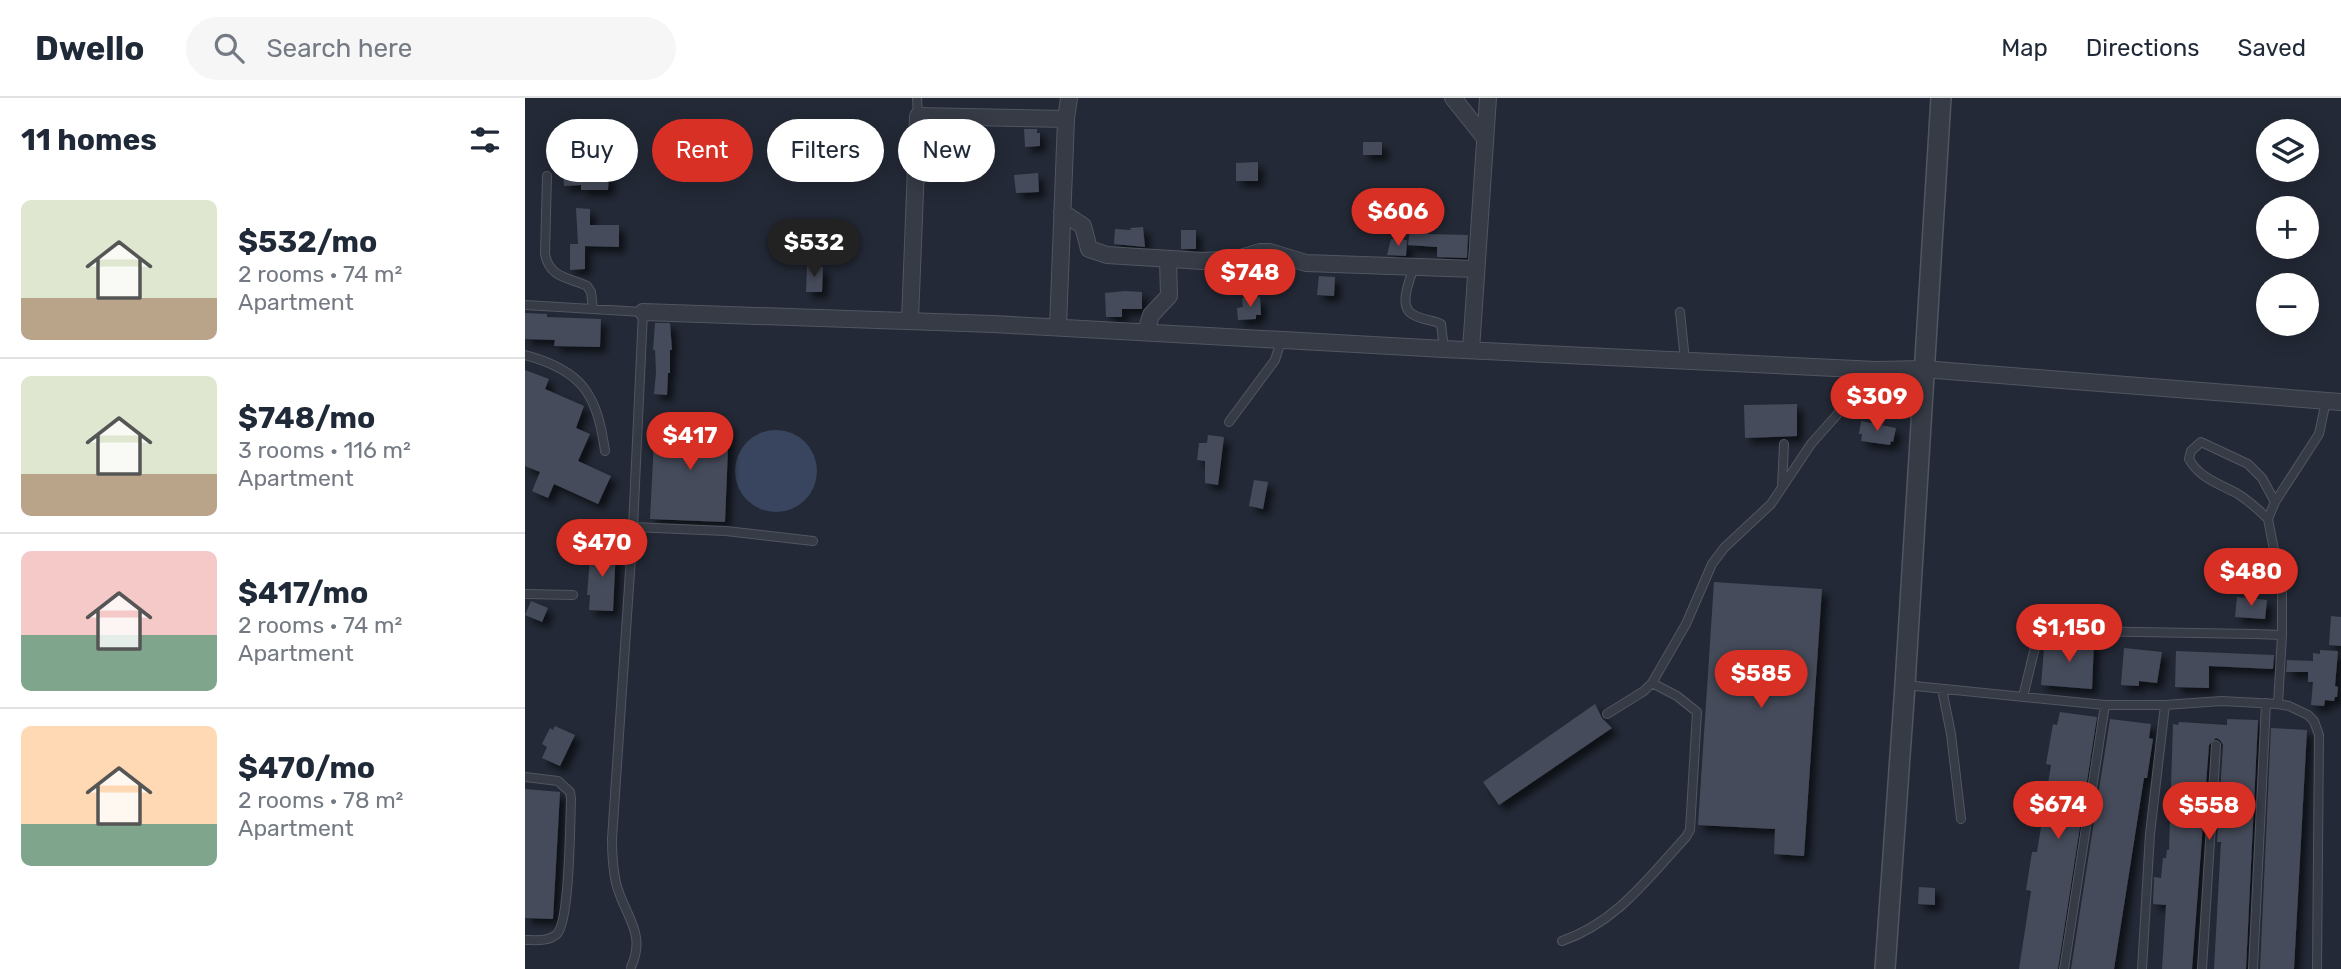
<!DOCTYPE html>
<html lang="en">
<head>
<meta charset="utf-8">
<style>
	body { margin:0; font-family:Rubik,sans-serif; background:#f6f6f7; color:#1f2937; height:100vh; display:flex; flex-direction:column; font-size:26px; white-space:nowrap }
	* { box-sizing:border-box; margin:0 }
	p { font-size:23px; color:#747a83 }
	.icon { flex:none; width:38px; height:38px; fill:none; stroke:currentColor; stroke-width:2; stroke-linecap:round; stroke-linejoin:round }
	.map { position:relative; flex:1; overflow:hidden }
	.details { display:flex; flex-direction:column; background:#fff; width:525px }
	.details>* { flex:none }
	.top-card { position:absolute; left:21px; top:21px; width:665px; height:63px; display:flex; gap:14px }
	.buttons { position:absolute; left:1731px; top:21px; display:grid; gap:14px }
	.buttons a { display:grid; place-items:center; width:63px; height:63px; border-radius:50%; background:#fff; box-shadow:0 4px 18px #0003; font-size:35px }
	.price { position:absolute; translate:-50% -60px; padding:0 16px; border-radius:24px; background:#d93025; color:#fff; font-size:23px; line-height:46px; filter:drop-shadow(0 2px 4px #0008) }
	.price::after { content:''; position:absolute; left:50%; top:42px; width:21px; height:16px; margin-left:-10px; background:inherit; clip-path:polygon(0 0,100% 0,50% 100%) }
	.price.current { background:#222; color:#fff }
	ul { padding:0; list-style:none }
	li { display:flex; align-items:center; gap:21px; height:175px; padding:0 21px }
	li+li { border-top:2px solid #e0e1e3 }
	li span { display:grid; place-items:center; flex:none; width:196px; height:140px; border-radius:10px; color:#555 }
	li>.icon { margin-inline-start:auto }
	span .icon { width:84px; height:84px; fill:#fffc; stroke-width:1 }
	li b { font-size:30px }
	h2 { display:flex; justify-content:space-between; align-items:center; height:84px; padding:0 21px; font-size:30px }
	.tag { padding:0 24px; border-radius:32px; background:#fff; box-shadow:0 4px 18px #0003; font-size:24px; line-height:63px }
	.tag.current { background:#d93025; color:#fff }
	header { display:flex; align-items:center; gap:42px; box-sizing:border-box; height:98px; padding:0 35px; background:#fff; border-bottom:2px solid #e0e1e3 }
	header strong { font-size:33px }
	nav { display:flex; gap:38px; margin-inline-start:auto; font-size:24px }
	.search { width:490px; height:63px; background:#f6f6f7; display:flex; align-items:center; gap:18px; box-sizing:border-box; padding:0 24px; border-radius:38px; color:#747a83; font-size:26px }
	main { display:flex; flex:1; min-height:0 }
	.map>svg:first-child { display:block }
	.water { fill:#39455e }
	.building { fill:#444c5a; filter:url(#shadow) }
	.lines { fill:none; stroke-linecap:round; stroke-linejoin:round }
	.service-casing { stroke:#515661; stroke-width:10 }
	.minor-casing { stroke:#515661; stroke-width:18 }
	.tertiary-casing { stroke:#515661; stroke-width:22 }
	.service { stroke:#363b46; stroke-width:8 }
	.minor { stroke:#363b46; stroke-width:16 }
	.tertiary { stroke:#363b46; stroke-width:19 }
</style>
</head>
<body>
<header>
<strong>Dwello</strong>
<div class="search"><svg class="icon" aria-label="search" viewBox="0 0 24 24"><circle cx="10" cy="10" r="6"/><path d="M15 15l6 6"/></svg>Search here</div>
<nav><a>Map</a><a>Directions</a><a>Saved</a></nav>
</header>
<main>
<section class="details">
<h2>11 homes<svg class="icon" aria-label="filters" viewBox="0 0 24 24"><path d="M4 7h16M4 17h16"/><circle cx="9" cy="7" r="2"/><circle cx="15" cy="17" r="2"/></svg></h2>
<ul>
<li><span style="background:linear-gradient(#dfe7d0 70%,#b9a48a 0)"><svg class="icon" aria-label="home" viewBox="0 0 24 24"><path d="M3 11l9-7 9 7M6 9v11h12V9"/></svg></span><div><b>$532/mo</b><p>2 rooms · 74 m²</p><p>Apartment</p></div></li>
<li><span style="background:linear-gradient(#dfe7d0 70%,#b9a48a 0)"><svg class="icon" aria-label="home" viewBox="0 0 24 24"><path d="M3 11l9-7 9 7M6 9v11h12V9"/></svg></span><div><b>$748/mo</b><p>3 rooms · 116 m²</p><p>Apartment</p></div></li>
<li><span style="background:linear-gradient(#f6c9c9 60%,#7fa58c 0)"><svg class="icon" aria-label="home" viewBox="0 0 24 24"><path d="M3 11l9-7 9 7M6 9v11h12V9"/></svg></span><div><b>$417/mo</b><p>2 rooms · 74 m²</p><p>Apartment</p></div></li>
<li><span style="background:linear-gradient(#ffd9b3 70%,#7fa58c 0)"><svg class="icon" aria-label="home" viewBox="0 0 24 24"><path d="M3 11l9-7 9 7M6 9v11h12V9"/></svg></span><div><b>$470/mo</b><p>2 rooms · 78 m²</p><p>Apartment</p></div></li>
</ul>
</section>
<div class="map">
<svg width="1816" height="871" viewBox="0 0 1816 871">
	<defs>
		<filter id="shadow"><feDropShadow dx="6" dy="6" stdDeviation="3.5" flood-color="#0009"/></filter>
	</defs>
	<rect width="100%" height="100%" fill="#232936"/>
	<!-- water -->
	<path class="water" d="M210 373a41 41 0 1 1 82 0a41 41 0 1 1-82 0Z"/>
	<!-- building -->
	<path class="building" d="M499,31H512V35H515V48L500,49Z
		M62,44H77L76,75H84L83,92H56V87L39,88L38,75H62Z
		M838,44H857V57H838Z
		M733,64V83H711V65Z
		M513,75L514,94L491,95L489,77Z
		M51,110L65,111V127H94V149L60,148V171L45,172V146H53Z
		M618,129L620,149L589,146L590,131L606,132L605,130Z
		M885,131L904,133L903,136L943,137L942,160L912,159V149L883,147Z
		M656,132H671V151H656Z
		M866,141L882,142L881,158L862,157Z
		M282,168L298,169L297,194H281Z
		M794,178L810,179L809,198L792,197Z
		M600,193L617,194V211H597V219H581L580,195Z
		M735,199L736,217H731V221L713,222L712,210L718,209L717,200Z
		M0,215L22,216V219L76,221L75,249L29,248L30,242L0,241Z
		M130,225H145L147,252H145V275H143L142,297L129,296L131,275L130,252H128Z
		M0,272L24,281L20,291L59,308L51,330L65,336L53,363L86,378L73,406L29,386L23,400L7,393L15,374L0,368Z
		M1272,306V338L1220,340L1219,307Z
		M130,323L204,326L200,424L125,421Z
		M1336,323L1371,330L1368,344L1366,343L1365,347L1336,343L1337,336H1334Z
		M683,337L699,339L693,387L680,385V363L672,362L674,345H682Z
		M729,382L743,384L738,411L724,408Z
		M66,449L91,450L88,513L64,512L65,497H62Z
		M1189,484L1297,491L1279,758L1249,756L1250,731L1173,727Z
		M1712,499L1742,502L1740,521L1710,519Z
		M6,503L23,510L17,524L0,517Z
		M1806,518L1816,519V548L1804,547Z
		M1529,542L1569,543L1567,591L1516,587L1519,551H1526Z
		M1599,550L1637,554L1632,585L1614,583V588L1596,587Z
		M1795,552L1813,553L1810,588L1813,589L1812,599H1810L1809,603L1800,602L1799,608L1786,607L1788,584H1783V574H1761L1762,562L1788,563V555L1795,556Z
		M1651,553L1749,557L1748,571L1684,568V590L1650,589Z
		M1070,606L1077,620L1087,630L974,707L958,684Z
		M1535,614L1572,619L1533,871H1494L1506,793L1501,792L1507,754H1512L1526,667L1521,666L1528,626L1532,627Z
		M1585,621L1626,626L1624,640L1628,641L1622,680H1619L1589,871H1546Z
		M1702,621L1733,622L1721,871H1689L1696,744H1692L1698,647L1695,642L1691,640L1684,647L1667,871H1637L1641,807L1628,806L1629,779L1636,780L1638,760H1641L1642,752H1644L1648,626L1653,627L1654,624L1702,627Z
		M30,628L50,637L35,668L17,660L22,649L17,646L25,630L28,632Z
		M1746,630L1782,632L1769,871H1735Z
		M0,691L35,694L28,821L0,820Z
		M1394,789L1410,790V807L1393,806Z"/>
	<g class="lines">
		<!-- service casing -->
		<g class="service-casing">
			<path id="service" d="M392,0L393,18
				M22,78L20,156C25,181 44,179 62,188L66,194L68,211
				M889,169C885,181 872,210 889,217C897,222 908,222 916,226L919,251
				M0,207L118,214L108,429L87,741C87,756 88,771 91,785C99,817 122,835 106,869
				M1155,214L1160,262
				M0,257C57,272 72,296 80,353
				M704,324L750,262L756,243
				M1257,389L1259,346
				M1743,421C1734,412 1724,403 1713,396C1695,386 1674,380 1664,361L1666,353L1676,344L1723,366L1737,380L1750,404
				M108,429L201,433L288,443
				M0,496L48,497
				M1757,537V493L1743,421L1750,404L1794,336L1801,303
				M1380,587L1580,607H1640L1696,603L1753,606L1764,608L1783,617L1789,623L1794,637L1792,871
				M1417,591L1426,636L1436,721
				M1498,599L1510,549L1526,535L1553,533L1729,536L1757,537L1753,606
				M1082,616L1119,593L1127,585L1161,526L1187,466L1199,450L1246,406L1286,346L1350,274
				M0,679L33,683L45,694L46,701C45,724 45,823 32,836C23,844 10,842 0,842
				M1037,843C1092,824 1123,780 1161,739L1165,732L1172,614L1152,598L1127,585
				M1539,871L1580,607
				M1617,871L1625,736L1640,607
				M1677,871L1691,647
				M1728,871L1741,605"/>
		</g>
		<!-- minor casing -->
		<g class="minor-casing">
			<path id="minor" d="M928,0L960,40
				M541,21L544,0
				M537,114L558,128L564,151L582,157L678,163L712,161L735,154H745L781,165L950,171
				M118,214L468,226L919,251L1351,272L1398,271L1816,304
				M385,222L393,18L541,21L533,229
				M621,234L626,217L644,198L643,161
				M946,252L963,0"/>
		</g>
		<!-- tertiary casing -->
		<g class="tertiary-casing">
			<path id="tertiary" d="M1360,871L1380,587L1416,0"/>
		</g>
		<!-- service -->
		<use href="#service" class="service"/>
		<!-- minor -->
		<use href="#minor" class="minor"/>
		<!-- tertiary -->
		<use href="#tertiary" class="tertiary"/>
	</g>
</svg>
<div class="buttons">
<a><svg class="icon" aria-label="layers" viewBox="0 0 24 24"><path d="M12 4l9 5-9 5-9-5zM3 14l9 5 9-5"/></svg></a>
<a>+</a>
<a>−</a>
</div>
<b class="price" style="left:873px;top:150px">$606</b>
<b class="price current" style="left:289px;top:181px">$532</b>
<b class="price" style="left:725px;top:211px">$748</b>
<b class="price" style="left:1352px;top:335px">$309</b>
<b class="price" style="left:165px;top:374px">$417</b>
<b class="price" style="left:77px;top:481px">$470</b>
<b class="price" style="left:1726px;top:510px">$480</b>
<b class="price" style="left:1544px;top:566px">$1,150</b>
<b class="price" style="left:1236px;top:612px">$585</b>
<b class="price" style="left:1533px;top:743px">$674</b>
<b class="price" style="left:1684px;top:744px">$558</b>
<div class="top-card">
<a class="tag">Buy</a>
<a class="tag current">Rent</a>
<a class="tag">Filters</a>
<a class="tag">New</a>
</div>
</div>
</main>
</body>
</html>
